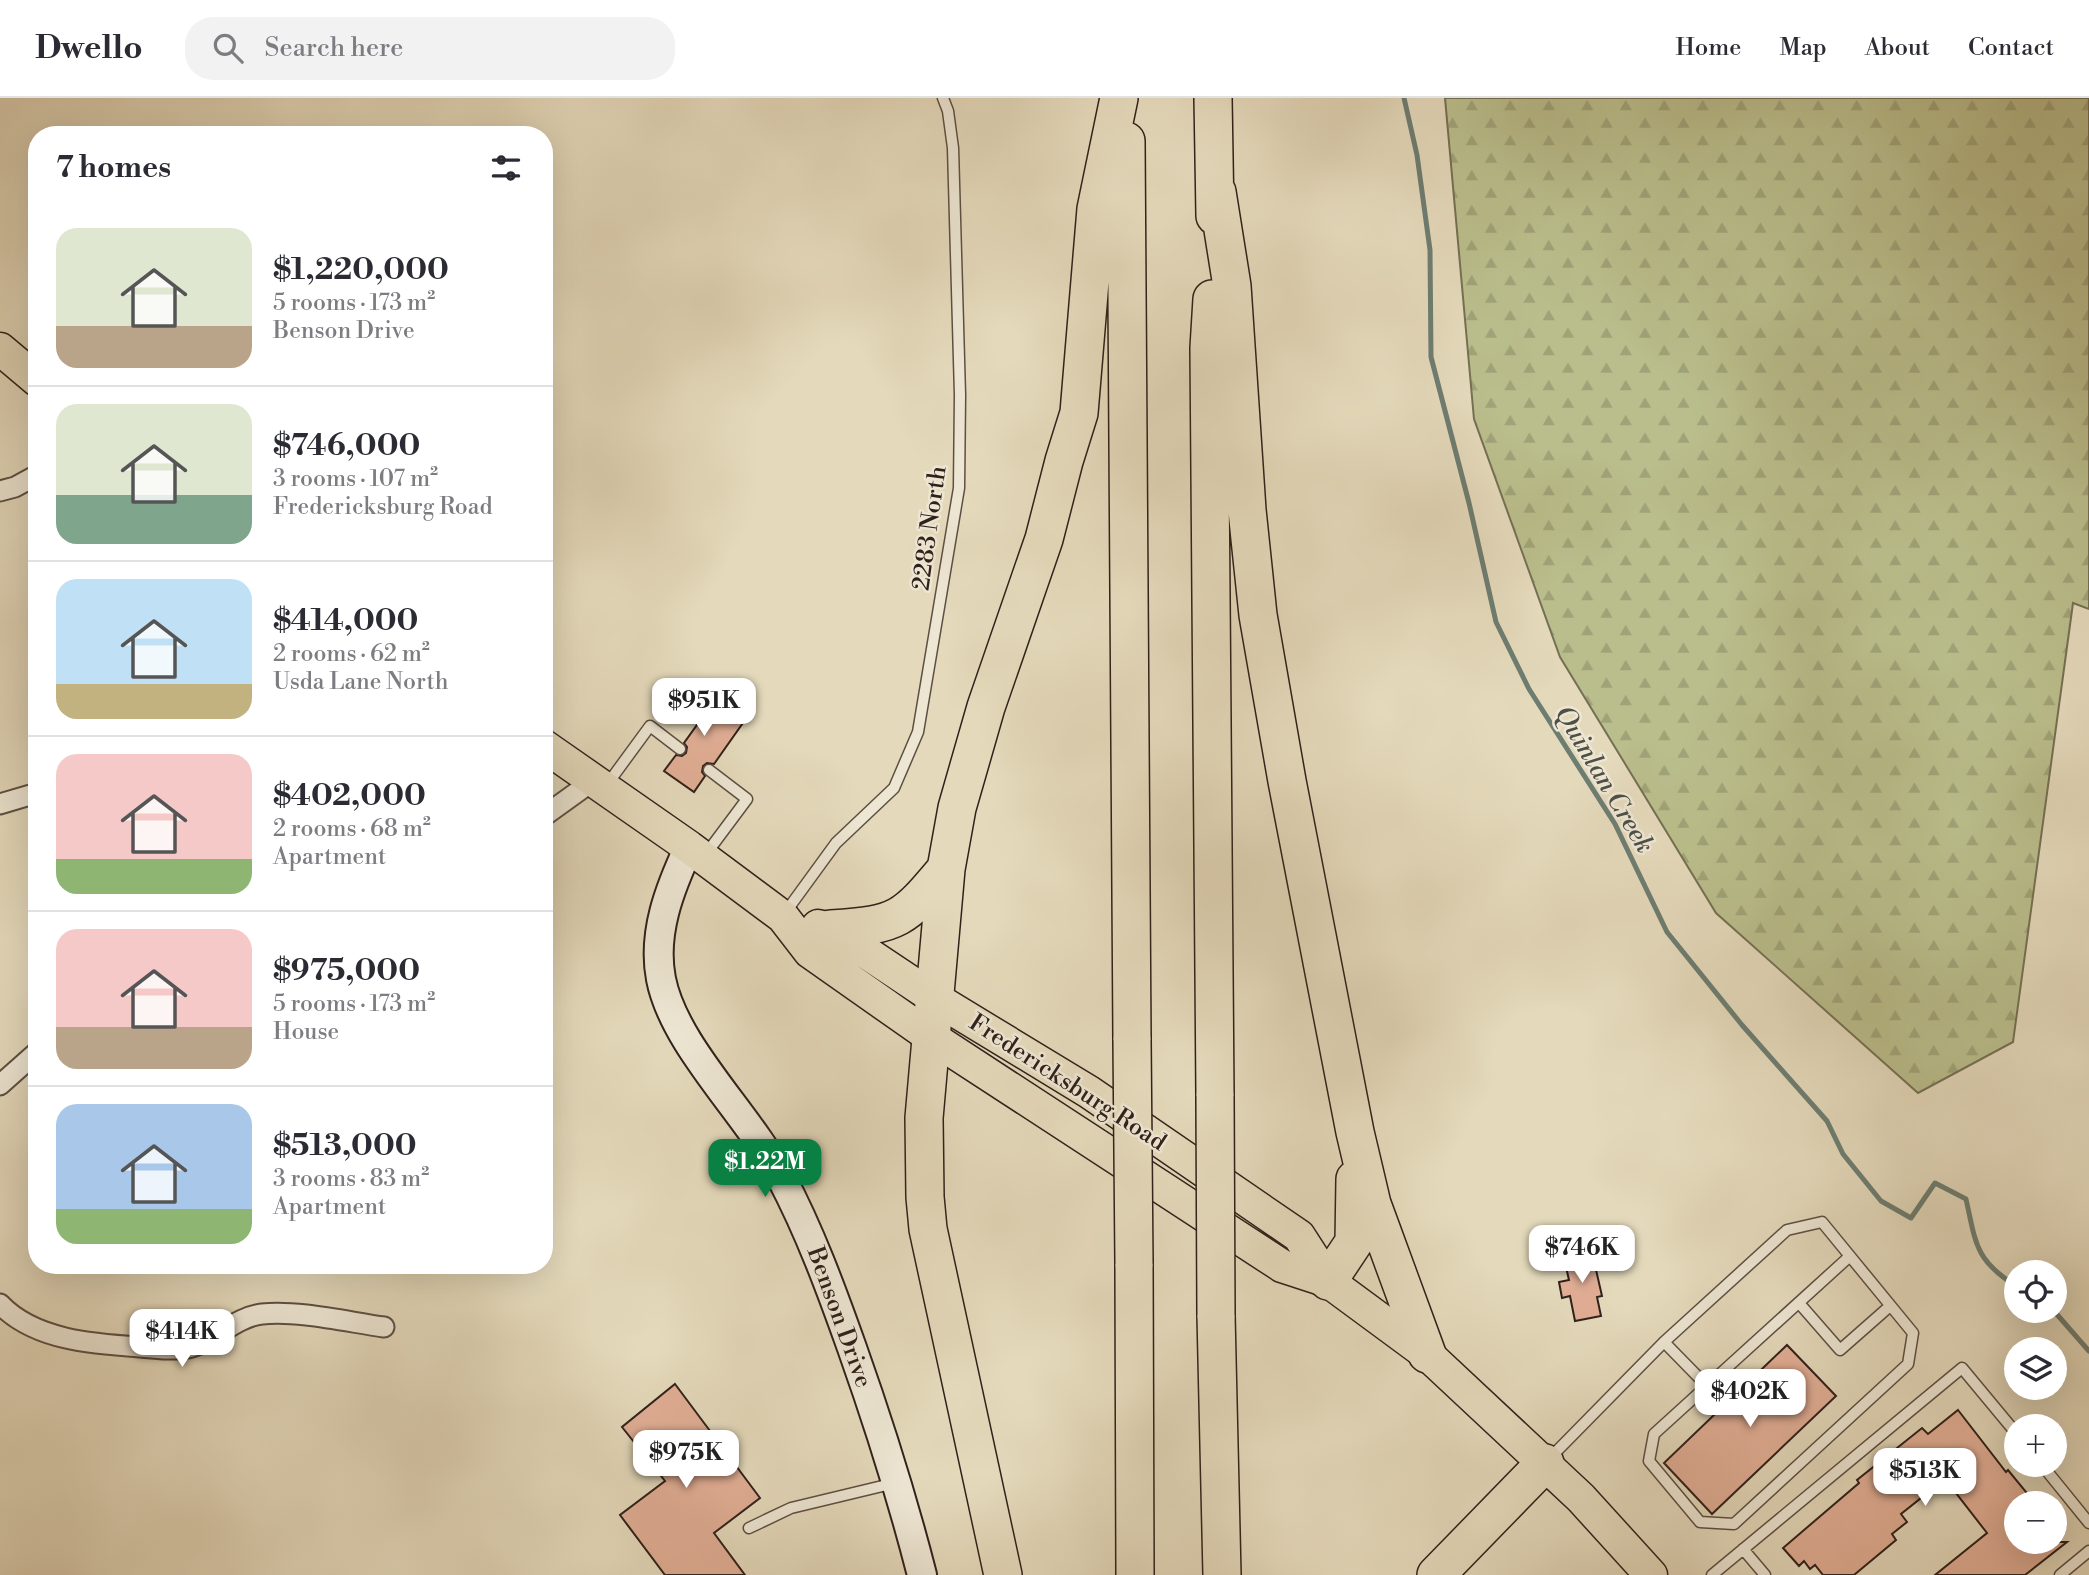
<!DOCTYPE html>
<html lang="en">
<head>
<meta charset="utf-8">
<style>
	body { margin:0; font-family:"Libre Bodoni",serif; background:#f2f2f3; color:#2b2b33; height:100vh; display:flex; flex-direction:column; font-size:26px; white-space:nowrap }
	* { box-sizing:border-box; margin:0 }
	p { font-size:23px; color:#7c7c81 }
	.icon { flex:none; width:38px; height:38px; fill:none; stroke:currentColor; stroke-width:2; stroke-linecap:round; stroke-linejoin:round }
	.map { position:relative; flex:1; overflow:hidden }
	.drawer { position:absolute; left:28px; top:28px; width:525px; height:1148px; display:flex; flex-direction:column; background:#fff; border-radius:28px; box-shadow:0 7px 28px #0002 }
	.drawer>* { flex:none }
	.buttons { position:absolute; left:2004px; top:1162px; display:grid; gap:14px }
	.buttons a { display:grid; place-items:center; width:63px; height:63px; border-radius:50%; background:#fff; box-shadow:0 7px 28px #0002; font-size:35px }
	.price { position:absolute; translate:-50% -60px; padding:0 16px; border-radius:14px; background:#fff; color:#222; font-size:23px; line-height:46px; filter:drop-shadow(0 2px 4px #0008) }
	.price::after { content:''; position:absolute; left:50%; top:42px; width:21px; height:16px; margin-left:-10px; background:inherit; clip-path:polygon(0 0,100% 0,50% 100%) }
	.price.on { background:#0b8043; color:#fff }
	ul { padding:0; list-style:none }
	li { display:flex; align-items:center; gap:21px; height:175px; padding:0 28px }
	li+li { border-top:2px solid #e1e1e2 }
	li span { display:grid; place-items:center; flex:none; width:196px; height:140px; border-radius:21px; color:#555 }
	li>.icon { margin-inline-start:auto }
	span .icon { width:84px; height:84px; fill:#fffc; stroke-width:1 }
	li b { font-size:30px }
	h2 { display:flex; justify-content:space-between; align-items:center; height:84px; padding:0 28px; font-size:30px }
	header { display:flex; align-items:center; gap:42px; box-sizing:border-box; height:98px; padding:0 35px; background:#fff; border-bottom:2px solid #e1e1e2 }
	header strong { font-size:33px }
	nav { display:flex; gap:38px; margin-inline-start:auto; font-size:24px }
	.search { width:490px; height:63px; background:#f2f2f3; display:flex; align-items:center; gap:18px; box-sizing:border-box; padding:0 24px; border-radius:28px; color:#7c7c81; font-size:26px }
	.map>svg:first-child { display:block }
	.forest { fill:url(#forest-firs); stroke:#757054; stroke-width:2 }
	.lines { fill:none; stroke-linecap:round; stroke-linejoin:round }
	.stream { stroke:#6d7d71; stroke-width:5 }
	.building { fill:#e1ae95; stroke:#30211b; stroke-width:2 }
	.lane-casing { stroke:#5d4f43; stroke-width:13 }
	.street-casing { stroke:#5d4f43; stroke-width:23 }
	.secondary-casing { stroke:#30211b; stroke-width:32 }
	.primary-casing { stroke:#30211b; stroke-width:35 }
	.highway-casing { stroke:#30211b; stroke-width:40 }
	.lane { stroke:#ede6d3; stroke-width:10 }
	.street { stroke:#ede6d3; stroke-width:19 }
	.secondary { stroke:#ede6d3; stroke-width:28 }
	.primary { stroke:#e4d9bb; stroke-width:32 }
	.highway { stroke:#e4d9bb; stroke-width:37 }
	.highway-bridge-casing { stroke:#30211b; stroke-width:40; stroke-linecap:butt }
	.highway-bridge { stroke:#e4d9bb; stroke-width:37 }
	.labels { text-anchor:middle; stroke-width:5; stroke-linejoin:round; paint-order:stroke }
	.street-label { font-size:24px; fill:#30211b; stroke:#ede6d3 }
	.water-label { font-size:26px; font-style:italic; fill:#4f4f46; stroke:#ede6d3 }
</style>
</head>
<body>
<header>
<strong>Dwello</strong>
<div class="search"><svg class="icon" aria-label="search" viewBox="0 0 24 24"><circle cx="10" cy="10" r="6"/><path d="M15 15l6 6"/></svg>Search here</div>
<nav><a>Home</a><a>Map</a><a>About</a><a>Contact</a></nav>
</header>
<div class="map">
<svg width="2089" height="1477" viewBox="0 0 2089 1477">
	<defs>
		<pattern id="forest-firs" width="22" height="20" patternUnits="userSpaceOnUse" patternTransform="scale(1.75)"><rect width="22" height="20" fill="#babe8c"/><path d="M5 1l3.5 6h-7zM16 11l3.5 6h-7z" fill="#a0a378"/></pattern>
	</defs>
	<rect width="100%" height="100%" fill="#e4d9bb"/>
	<filter id="stains"><feTurbulence type="fractalNoise" baseFrequency=".00286" numOctaves="4"/><feColorMatrix values="0 0 0 0 .2 0 0 0 0 .09 0 0 0 0 .02 0 0 0 .5 -.17"/></filter>
	<radialGradient id="worn" r=".72"><stop offset=".6" stop-color="#630" stop-opacity="0"/><stop offset="1" stop-color="#630" stop-opacity=".3"/></radialGradient>
	<!-- forest -->
	<path class="forest" d="M1445,0H2089V511L2073,505L2013,944L1918,995L1716,815L1560,559L1474,321Z"/>
	<g class="lines">
		<!-- stream -->
		<path class="stream" d="M1404,0L1417,57L1430,152L1431,259L1469,405L1496,524L1529,591L1615,726L1667,834L1742,927L1827,1023L1843,1056L1881,1103L1911,1120L1935,1085L1966,1101C1976,1146 1975,1162 2016,1188
			M2054,1213L2089,1253"/>
	</g>
	<!-- building -->
	<path class="building" d="M696,588L745,622L714,666L707,665L703,668L702,674L705,678L694,694L664,673L676,657L682,658L686,655L687,649L684,645L699,624L680,612Z
		M1591,1150L1602,1198L1597,1199L1601,1218L1575,1223L1570,1198L1562,1200L1559,1184L1569,1182L1563,1156Z
		M1787,1247L1836,1298L1712,1416L1664,1365Z
		M675,1286L760,1400L714,1435L745,1477H665L620,1417L665,1383L622,1329Z
		M1958,1312L2006,1374L2008,1372L2035,1405H2016V1444H2067L2025,1477H1935L1987,1435L1945,1381L1901,1416L1907,1424L1892,1436L1896,1442L1854,1477H1823L1815,1467L1810,1471L1804,1463L1799,1468L1783,1450L1859,1385L1857,1382L1922,1330L1928,1336Z"/>
	<g class="lines">
		<!-- lane casing -->
		<g class="lane-casing">
			<path id="lane" d="M606,688L650,628L680,651
				M706,756L747,701L709,672
				M785,815L836,745L894,690L918,634L959,390L960,297L953,50L948,13L943,0
				M1799,1205L1840,1252L1890,1208
				M1664,1244L1707,1288
				M1550,1360L1664,1244L1787,1132L1822,1124L1913,1235L1908,1266L1734,1426L1700,1424L1649,1363L1654,1336L1850,1158
				M2042,1367L2089,1425
				M749,1430L791,1410L895,1385
				M1743,1451L1765,1477
				M1712,1477L1962,1270L2016,1335
				M2060,1477L2089,1453"/>
		</g>
		<!-- street casing -->
		<g class="street-casing">
			<path id="street" d="M0,393L15,389L37,377
				M0,706L37,695
				M544,718L594,682
				M0,987L37,954
				M0,1206C34,1242 93,1246 140,1249C156,1250 173,1253 188,1250C214,1244 235,1219 262,1216C297,1212 348,1224 384,1229"/>
		</g>
		<!-- secondary casing -->
		<g class="secondary-casing">
			<path id="secondary" d="M689,749C670,790 652,835 661,881C674,948 749,1017 781,1079C810,1134 831,1191 852,1250C879,1326 902,1399 922,1477"/>
		</g>
		<!-- primary casing -->
		<g class="primary-casing">
			<path id="primary" d="M0,251L37,282
				M544,648L689,749L783,819L810,854L931,939L1282,1168L1328,1183L1427,1256L1581,1400L1651,1477
				M818,828L831,831L936,901L1089,994L1299,1138L1328,1183"/>
		</g>
		<!-- highway casing -->
		<g class="highway-casing">
			<path id="highway" d="M1213,0L1215,118
				M1126,43L1132,942
				M1217,94L1232,188L1247,412L1258,517L1287,683L1355,1034L1372,1106L1427,1256
				M1212,201L1209,250L1215,998
				M831,831C899,827 904,821 946,771
				M1134,1166L1135,1477
				M1328,1183L1354,1144L1355,1081
				M1216,1217L1222,1477
				M1003,1477L928,1131L925,1099L924,1020L946,771L957,710L986,609L1044,441L1064,363L1079,315L1096,111L1119,0
				M1436,1477L1545,1365"/>
		</g>
		<!-- lane -->
		<use href="#lane" class="lane"/>
		<!-- street -->
		<use href="#street" class="street"/>
		<!-- secondary -->
		<use href="#secondary" class="secondary"/>
		<!-- primary -->
		<use href="#primary" class="primary"/>
		<!-- highway -->
		<use href="#highway" class="highway"/>
		<!-- highway-bridge casing -->
		<g class="highway-bridge-casing">
			<path id="highway-bridge" d="M1132,942L1134,1166
				M1215,998L1216,1217"/>
		</g>
		<!-- highway-bridge -->
		<use href="#highway-bridge" class="highway-bridge"/>
	</g>
	<g class="labels">
		<!-- street labels -->
		<g class="street-label">
			<text transform="translate(929 430) rotate(-82)" y="8">2283 North</text>
			<text transform="translate(1068 984) rotate(33)" y="8">Fredericksburg Road</text>
			<text transform="translate(840 1219) rotate(70)" y="8">Benson Drive</text>
		</g>
		<!-- water labels -->
		<g class="water-label">
			<text transform="translate(1605 681) rotate(59)" y="9">Quinlan Creek</text>
		</g>
	</g>
	<rect width="100%" height="100%" filter="url(#stains)"/>
	<rect width="100%" height="100%" fill="url(#worn)"/>
</svg>
<div class="buttons">
<a><svg class="icon" aria-label="locate" viewBox="0 0 24 24"><circle cx="12" cy="12" r="6"/><path d="M12 2v4M12 18v4M2 12h4M18 12h4"/></svg></a>
<a><svg class="icon" aria-label="layers" viewBox="0 0 24 24"><path d="M12 4l9 5-9 5-9-5zM3 14l9 5 9-5"/></svg></a>
<a>+</a>
<a>−</a>
</div>
<b class="price" style="left:704px;top:640px">$951K</b>
<b class="price on" style="left:765px;top:1101px">$1.22M</b>
<b class="price" style="left:1582px;top:1187px">$746K</b>
<b class="price" style="left:182px;top:1271px">$414K</b>
<b class="price" style="left:1750px;top:1331px">$402K</b>
<b class="price" style="left:686px;top:1392px">$975K</b>
<b class="price" style="left:1925px;top:1410px">$513K</b>
<section class="drawer">
<h2>7 homes<svg class="icon" aria-label="filters" viewBox="0 0 24 24"><path d="M4 7h16M4 17h16"/><circle cx="9" cy="7" r="2"/><circle cx="15" cy="17" r="2"/></svg></h2>
<ul>
<li><span style="background:linear-gradient(#dfe7d0 70%,#b9a48a 0)"><svg class="icon" aria-label="home" viewBox="0 0 24 24"><path d="M3 11l9-7 9 7M6 9v11h12V9"/></svg></span><div><b>$1,220,000</b><p>5 rooms · 173 m²</p><p>Benson Drive</p></div></li>
<li><span style="background:linear-gradient(#dfe7d0 65%,#7fa58c 0)"><svg class="icon" aria-label="home" viewBox="0 0 24 24"><path d="M3 11l9-7 9 7M6 9v11h12V9"/></svg></span><div><b>$746,000</b><p>3 rooms · 107 m²</p><p>Fredericksburg Road</p></div></li>
<li><span style="background:linear-gradient(#bfe0f5 75%,#c2b280 0)"><svg class="icon" aria-label="home" viewBox="0 0 24 24"><path d="M3 11l9-7 9 7M6 9v11h12V9"/></svg></span><div><b>$414,000</b><p>2 rooms · 62 m²</p><p>Usda Lane North</p></div></li>
<li><span style="background:linear-gradient(#f6c9c9 75%,#8fb573 0)"><svg class="icon" aria-label="home" viewBox="0 0 24 24"><path d="M3 11l9-7 9 7M6 9v11h12V9"/></svg></span><div><b>$402,000</b><p>2 rooms · 68 m²</p><p>Apartment</p></div></li>
<li><span style="background:linear-gradient(#f6c9c9 70%,#b9a48a 0)"><svg class="icon" aria-label="home" viewBox="0 0 24 24"><path d="M3 11l9-7 9 7M6 9v11h12V9"/></svg></span><div><b>$975,000</b><p>5 rooms · 173 m²</p><p>House</p></div></li>
<li><span style="background:linear-gradient(#a9c7e8 75%,#8fb573 0)"><svg class="icon" aria-label="home" viewBox="0 0 24 24"><path d="M3 11l9-7 9 7M6 9v11h12V9"/></svg></span><div><b>$513,000</b><p>3 rooms · 83 m²</p><p>Apartment</p></div></li>
</ul>
</section>
</div>
</body>
</html>
